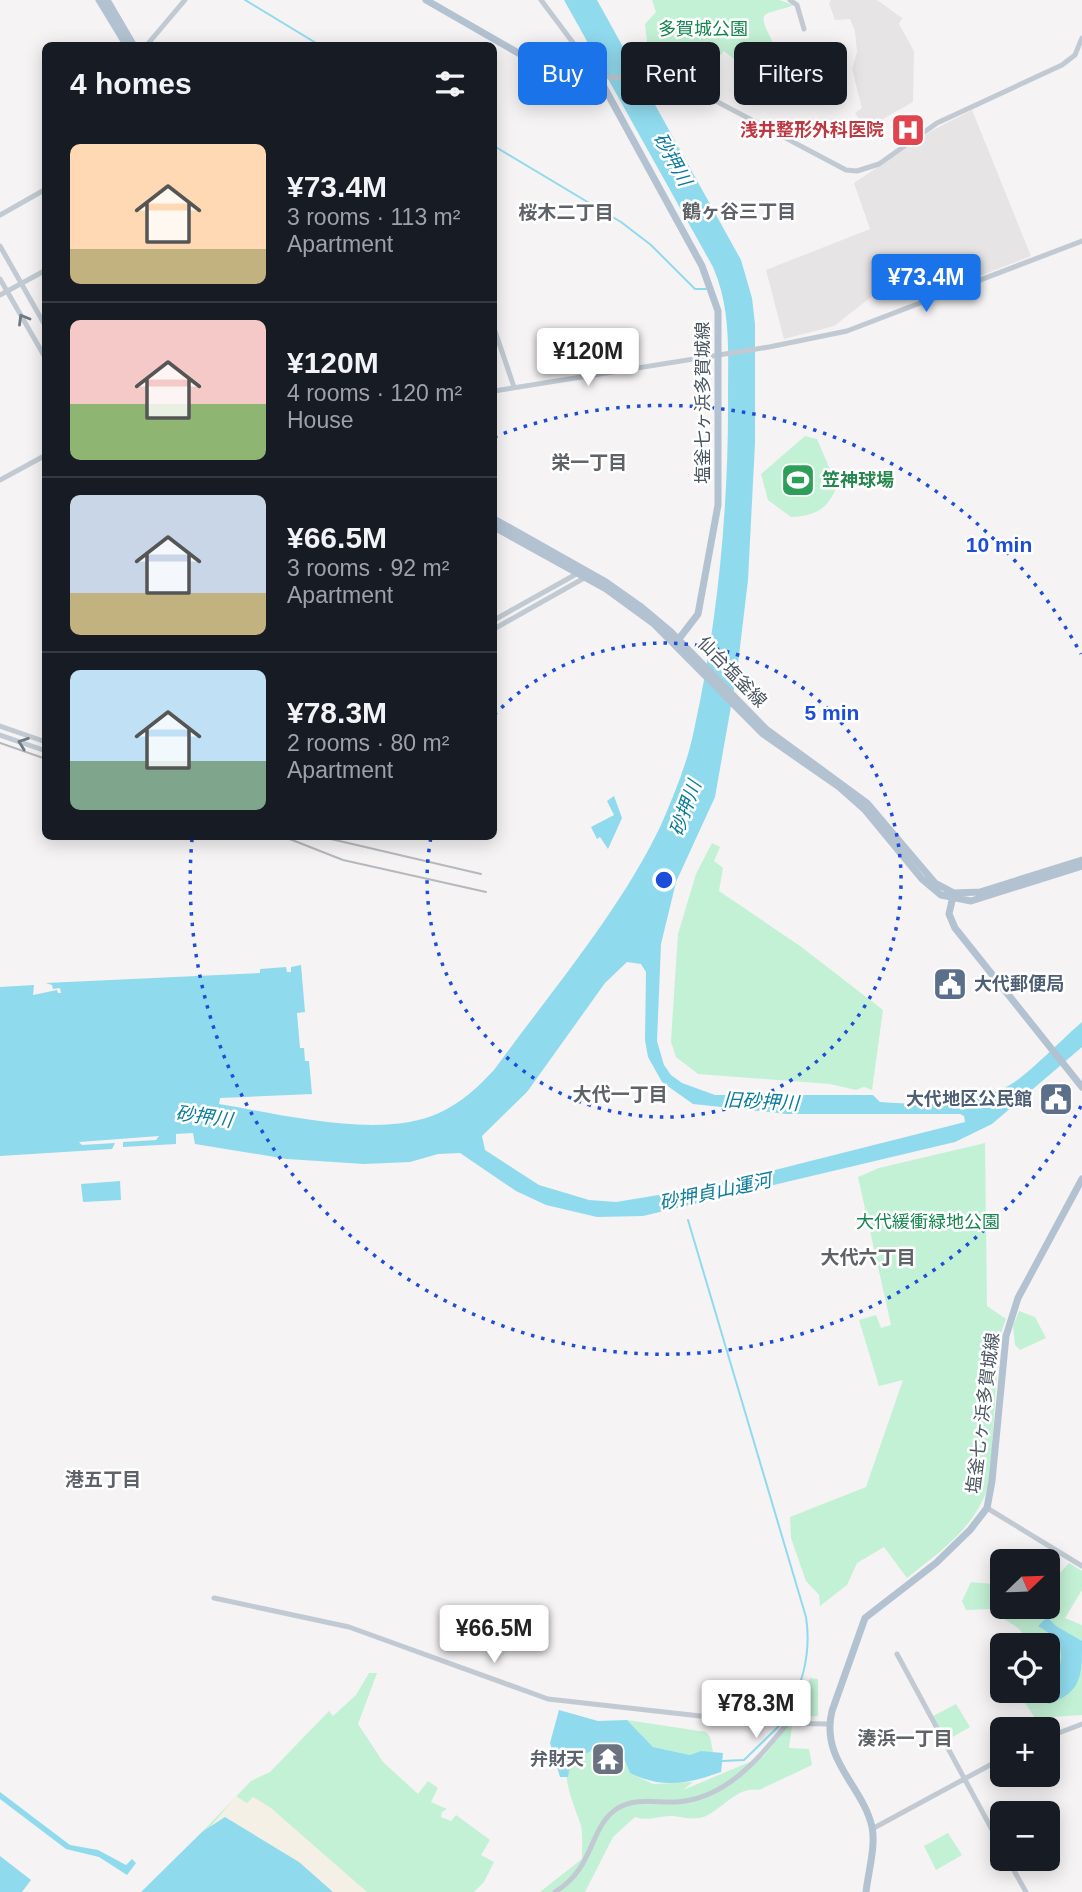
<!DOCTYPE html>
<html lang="en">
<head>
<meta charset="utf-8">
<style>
	body { margin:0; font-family:Arial,"Noto Sans JP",sans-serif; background:#20242c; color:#f1f3f6; height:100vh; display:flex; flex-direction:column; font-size:26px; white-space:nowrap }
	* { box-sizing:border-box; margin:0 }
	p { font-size:23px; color:#9ea1a6 }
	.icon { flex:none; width:38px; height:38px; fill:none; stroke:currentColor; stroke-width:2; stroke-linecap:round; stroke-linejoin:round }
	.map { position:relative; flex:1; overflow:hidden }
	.panel { position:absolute; left:42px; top:42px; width:455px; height:798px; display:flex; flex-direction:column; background:#171b24; border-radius:10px; box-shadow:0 4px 18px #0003 }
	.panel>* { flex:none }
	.banner { position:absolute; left:518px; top:42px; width:458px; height:63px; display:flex; gap:14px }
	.needle { width:46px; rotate:67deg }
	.buttons { position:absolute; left:990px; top:1549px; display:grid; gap:14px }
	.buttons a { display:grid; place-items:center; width:70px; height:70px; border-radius:10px; background:#171b24; box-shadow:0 4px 18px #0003; font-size:35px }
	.price { position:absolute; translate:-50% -60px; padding:0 16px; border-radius:7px; background:#fff; color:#222; font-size:23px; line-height:46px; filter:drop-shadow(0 2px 4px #0008) }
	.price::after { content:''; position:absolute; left:50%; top:42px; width:21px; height:16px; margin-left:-10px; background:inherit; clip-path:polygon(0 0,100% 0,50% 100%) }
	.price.selected { background:#1a73e8; color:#fff }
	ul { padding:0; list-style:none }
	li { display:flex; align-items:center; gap:21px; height:175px; padding:0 28px }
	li+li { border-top:2px solid #363941 }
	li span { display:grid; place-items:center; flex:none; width:196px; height:140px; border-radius:10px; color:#555 }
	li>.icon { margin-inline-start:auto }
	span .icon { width:84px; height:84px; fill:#fffc; stroke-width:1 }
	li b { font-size:30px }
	h2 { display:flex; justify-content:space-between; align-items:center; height:84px; padding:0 28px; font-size:30px }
	.pill { padding:0 24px; border-radius:10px; background:#171b24; box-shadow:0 4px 18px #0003; font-size:24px; line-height:63px }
	.pill.selected { background:#1a73e8; color:#fff }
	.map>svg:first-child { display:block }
	.education { fill:#e6e4e5 }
	.green { fill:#c3f1d5 }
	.sand { fill:#f5f0e5 }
	.water { fill:#90daee; fill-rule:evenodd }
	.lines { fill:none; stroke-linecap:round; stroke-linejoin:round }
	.stream { stroke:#90daee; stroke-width:2 }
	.tertiary { stroke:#c1cad2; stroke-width:5 }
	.primary { stroke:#b3c2d1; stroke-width:7 }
	.rail { stroke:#b5b8bd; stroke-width:2 }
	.oneway { stroke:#6e7983 }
	.ring { fill:none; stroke:#1d4ed8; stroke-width:3.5; stroke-dasharray:3.5 7 }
	.labels { text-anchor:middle; stroke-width:5; stroke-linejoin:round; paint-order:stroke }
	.park-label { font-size:18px; fill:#17864f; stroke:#fff }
	.health-label { font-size:18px; font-weight:bold; fill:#be3a42; stroke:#fff; text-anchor:end }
	.street-label { font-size:18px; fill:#4a5661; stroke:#fff }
	.leisure-label { font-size:18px; font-weight:bold; fill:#27864d; stroke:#fff; text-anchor:start }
	.service-label { font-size:18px; font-weight:bold; fill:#4e5e75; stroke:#fff; text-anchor:start }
	.worship-label { font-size:18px; font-weight:bold; fill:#5b616d; stroke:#fff; text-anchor:end }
	.water-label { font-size:19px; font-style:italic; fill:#0c7c9b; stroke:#fff }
	.neighbourhood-label { font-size:19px; font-weight:bold; fill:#5f6368; stroke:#fff }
	.centre { fill:#1d4ed8; stroke:#fff; stroke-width:3.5 }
	.ring-label { font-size:21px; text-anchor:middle; font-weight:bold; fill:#1d4ed8; stroke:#fff; stroke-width:5; stroke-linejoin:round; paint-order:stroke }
</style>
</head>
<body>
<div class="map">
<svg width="1082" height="1892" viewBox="0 0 1082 1892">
	<rect width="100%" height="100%" fill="#f5f3f3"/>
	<!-- education -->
	<path class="education" d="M831,0H877L902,18L899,24L914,51L913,102L883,119L860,121L855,113L862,108L852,69L857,52L855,31L850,19L835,20L829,3Z
		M972,110L1031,256L919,300L894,284L880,290L834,326L784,339L766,270L870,229L854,183L933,130Z"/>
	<!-- green -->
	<path class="green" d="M652,0H779L794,5C762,17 755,7 774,45L740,64L724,51L711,66L687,80L685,78L703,65L696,57L691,60L681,48L662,64L644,58L648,52L645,24L656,12Z
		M805,436L817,439L837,486C828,509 816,516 791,517L768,500L761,474Z
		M712,843L720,847L714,861L723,868L719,891L800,946L883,1010L872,1090L864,1087L856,1090L830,1084L698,1074L676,1057L671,1042L672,1025L678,934L696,874Z
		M985,1143L987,1306L1006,1319L999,1338L990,1480C978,1526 942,1550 907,1578L884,1547L857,1563L847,1585L820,1606L819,1595L806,1581L791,1538L790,1517L866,1487L903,1380L879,1386L859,1320L876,1315L881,1328L891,1325L858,1177L879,1168Z
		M1019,1311L1035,1317L1046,1338L1020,1350L1015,1345L1013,1326Z
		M1069,1563L1082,1571V1590L1065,1618L1082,1625V1715L1035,1718L1023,1700L1027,1691L1048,1690V1645H1033L1018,1628L989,1609L966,1610L962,1601L971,1582L1003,1585V1606H1048V1576L1058,1575Z
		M369,1673H377L358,1724L383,1762L418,1794L428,1781L438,1788L431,1802L447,1809L442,1812L441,1817L451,1821L456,1815L490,1840L481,1855L494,1862L484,1882L474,1892H333L202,1832L251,1781L270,1772L329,1711L333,1716L356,1695Z
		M810,1678L818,1679V1716L794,1717Z
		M956,1704L970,1727L947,1740L933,1716Z
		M627,1720L706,1732L710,1737L713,1752L690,1755L653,1747Z
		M788,1726H792L789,1748L809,1749L812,1765L759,1790C738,1786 723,1808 706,1816C694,1821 684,1817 673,1816C658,1815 650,1822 635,1817L613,1837L585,1892H560L572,1881L552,1892H540L582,1859C582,1848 583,1835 581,1826C574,1803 558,1774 572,1751L583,1754L599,1747L613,1748L625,1761L630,1773L653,1784L693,1782L683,1790L764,1756Z
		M948,1833L962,1855L936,1870L924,1846Z"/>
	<!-- sand -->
	<path class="sand" d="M236,1796L247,1803L253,1797L271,1808L367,1892H310L254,1848L211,1826Z"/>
	<!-- water -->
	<path class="water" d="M564,0H597L741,260L752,298L755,324V443L748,580L737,672L715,797L676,882L661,944L657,1041L664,1065L671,1075L682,1083L715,1095H873L880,1102C924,1105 967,1107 1008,1086C1026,1077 1064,1037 1082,1022V1047L992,1124L955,1142L643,1216L597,1217L546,1205L516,1191L460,1153L438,1154L410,1162L364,1164L287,1159L195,1144L193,1133L176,1134V1144L123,1147V1142L156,1140L159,1136L79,1142L82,1145L115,1143L112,1149L0,1156V987L34,985L33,995L57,990L58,993H61L60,988L53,989L52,985L46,983L260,973V969L286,967L287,972H291V967L301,965L305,1012L297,1013L300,1048H304L305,1061H309L312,1094L220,1098L219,1104C280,1114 381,1140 439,1113C461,1103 477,1088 494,1070C549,994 621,910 661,825C674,795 688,761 694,730C718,622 729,503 728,392C728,348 731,309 713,267ZM627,962L641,964L646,972L645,1040L648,1057L662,1082L693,1104L787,1114H960L964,1116L965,1122L707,1187L616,1202L589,1200L539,1185L485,1150L482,1136L527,1092L605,983Z
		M614,796L622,818L608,849L600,837L597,839L591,827L614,815L607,801Z
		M120,1181L121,1200L83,1202L81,1184Z
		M1047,1617L1056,1626L1082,1641C1082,1676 1082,1692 1049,1704L1042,1698C1060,1671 1076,1647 1038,1626Z
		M559,1710L598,1721L627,1720L653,1747L690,1755L701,1751L723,1753L721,1772C687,1784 663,1789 630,1773L625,1761L613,1748L599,1747L583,1755L572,1751L568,1777H560L550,1743Z
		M0,1792L70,1845L98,1850L126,1865L132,1859L136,1863L127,1875L99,1857L66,1849L0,1799Z
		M225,1817L299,1862L333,1892H141L202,1832Z
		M0,1856L31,1880L22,1892H0Z"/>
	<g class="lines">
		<!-- stream -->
		<path class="stream" d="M245,0L321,46
			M494,146L621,222L651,245L695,289H706
			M688,1220L806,1617C812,1655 801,1689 783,1722
			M722,1761L744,1760L779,1726"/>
		<!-- tertiary -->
		<path class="tertiary" d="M541,0L598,76L666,81L697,91L846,170L857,171L879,164L937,123L1062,65L1075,55L1082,38
			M790,0L797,5L804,29
			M146,46L185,0
			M0,215L46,189
			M0,246L46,327
			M0,279L46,359
			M0,295L46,270
			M494,328L514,387
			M494,391L769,347L847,331L1082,241
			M0,480L46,455
			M494,620L580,572
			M494,629L586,577
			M0,726L46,742
			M0,735L46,751
			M987,1508L1082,1566
			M214,1598L349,1627L548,1699L763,1723L830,1724
			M897,1654L1003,1850
			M1048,1737L1082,1724
			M872,1829L1003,1758
			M1007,1858L1026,1892
			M555,1892C596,1867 588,1827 618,1808C637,1797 656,1803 676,1802C726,1799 758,1759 787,1724"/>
		<!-- primary -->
		<path class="primary" d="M99,0L127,46
			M107,0L134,46
			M426,0L527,58L598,76L702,266L718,311V505L698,614L675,644
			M494,519L606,582L640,606L671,632L766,729L867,803L935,883L954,893L980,892L1082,860
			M494,527L606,589L654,624L763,734L839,787L865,810L922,879L941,895L971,901L1082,866
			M953,896L949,914L955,928L1082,1087
			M866,1892C868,1873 876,1846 872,1827C863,1786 820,1760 832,1711L865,1618L936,1563L970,1530L987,1508L992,1481L1006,1336L1018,1298L1082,1179"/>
		<!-- rail -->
		<path class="rail" d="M0,743L46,759
			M282,836L343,860L486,892
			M318,836L481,874"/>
	</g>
	<!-- one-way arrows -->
	<defs><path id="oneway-chevron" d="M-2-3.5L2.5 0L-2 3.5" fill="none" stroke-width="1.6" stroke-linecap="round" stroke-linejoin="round" transform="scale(1.75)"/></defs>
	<g class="oneway">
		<use href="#oneway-chevron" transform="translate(23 319) rotate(-120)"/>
		<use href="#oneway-chevron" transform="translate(23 743) rotate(-160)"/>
	</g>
	<!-- distance rings -->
	<g class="ring">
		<path d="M494 715A237 237 0 1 1 431 837"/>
		<path d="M1081 1106A474 474 0 0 1 192 839M494 437A474 474 0 0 1 1081 654"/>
	</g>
	<!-- icons -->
	<defs>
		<g id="hospital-square" transform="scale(1.75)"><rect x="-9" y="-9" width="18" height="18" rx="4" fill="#e0444e" stroke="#fff"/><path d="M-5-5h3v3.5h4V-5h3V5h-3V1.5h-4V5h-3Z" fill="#fff"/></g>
		<g id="stadium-square" transform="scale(1.75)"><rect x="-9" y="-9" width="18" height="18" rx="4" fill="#2e9e5b" stroke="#fff"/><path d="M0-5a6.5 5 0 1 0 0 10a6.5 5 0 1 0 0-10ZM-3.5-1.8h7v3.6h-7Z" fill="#fff"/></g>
		<g id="civic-square" transform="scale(1.75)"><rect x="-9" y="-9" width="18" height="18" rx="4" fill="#5c6f8a" stroke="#fff"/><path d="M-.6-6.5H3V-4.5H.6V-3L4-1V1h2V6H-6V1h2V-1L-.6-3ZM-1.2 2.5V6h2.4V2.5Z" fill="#fff"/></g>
		<g id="temple-square" transform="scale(1.75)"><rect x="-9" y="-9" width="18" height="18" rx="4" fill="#6b7280" stroke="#fff"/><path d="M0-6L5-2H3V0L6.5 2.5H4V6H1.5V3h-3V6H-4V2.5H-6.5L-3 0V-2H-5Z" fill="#fff"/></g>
	</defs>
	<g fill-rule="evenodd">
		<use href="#hospital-square" x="908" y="130"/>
		<use href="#stadium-square" x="798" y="480"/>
		<use href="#civic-square" x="950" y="984"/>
		<use href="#civic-square" x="1056" y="1099"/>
		<use href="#temple-square" x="608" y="1759"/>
	</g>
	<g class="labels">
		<!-- park labels -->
		<g class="park-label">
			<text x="703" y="35">多賀城公園</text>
			<text x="928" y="1228">大代緩衝緑地公園</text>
		</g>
		<!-- health labels -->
		<g class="health-label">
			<text x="884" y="136">浅井整形外科医院</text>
		</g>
		<!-- street labels -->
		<g class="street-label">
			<text transform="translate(703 403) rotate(-90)" y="6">塩釜七ヶ浜多賀城線</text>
			<text transform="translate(732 672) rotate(46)" y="6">仙台塩釜線</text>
			<text transform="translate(983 1413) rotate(-83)" y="6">塩釜七ヶ浜多賀城線</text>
		</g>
		<!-- leisure labels -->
		<g class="leisure-label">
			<text x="822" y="486">笠神球場</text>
		</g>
		<!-- service labels -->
		<g class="service-label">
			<text x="974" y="990">大代郵便局</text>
			<text x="1032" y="1105" text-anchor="end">大代地区公民館</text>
		</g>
		<!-- worship labels -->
		<g class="worship-label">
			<text x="584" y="1765">弁財天</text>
		</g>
		<!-- water labels -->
		<g class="water-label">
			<text transform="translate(673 159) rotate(61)" y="7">砂押川</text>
			<text transform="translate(685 808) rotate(-70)" y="7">砂押川</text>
			<text transform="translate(761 1101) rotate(3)" y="7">旧砂押川</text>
			<text transform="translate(204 1116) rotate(8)" y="7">砂押川</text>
			<text transform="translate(715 1191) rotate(-12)" y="7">砂押貞山運河</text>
		</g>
		<!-- neighbourhood labels -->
		<g class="neighbourhood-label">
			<text x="739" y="218">鶴ヶ谷三丁目</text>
			<text x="566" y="219">桜木二丁目</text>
			<text x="589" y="469">栄一丁目</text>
			<text x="620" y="1101">大代一丁目</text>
			<text x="868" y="1264">大代六丁目</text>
			<text x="103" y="1486">港五丁目</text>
			<text x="905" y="1745">湊浜一丁目</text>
		</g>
	</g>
	<circle cx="664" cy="880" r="10" class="centre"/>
	<g class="ring-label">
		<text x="999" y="552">10 min</text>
		<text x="832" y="720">5 min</text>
	</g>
</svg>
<div class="buttons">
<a><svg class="needle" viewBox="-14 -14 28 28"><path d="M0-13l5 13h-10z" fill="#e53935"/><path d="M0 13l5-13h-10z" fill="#9ea1a6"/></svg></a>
<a><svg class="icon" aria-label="locate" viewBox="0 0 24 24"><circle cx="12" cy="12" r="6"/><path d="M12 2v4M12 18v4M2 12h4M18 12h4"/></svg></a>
<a>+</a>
<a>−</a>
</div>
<b class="price selected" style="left:926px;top:314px">¥73.4M</b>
<b class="price" style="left:588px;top:388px">¥120M</b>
<b class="price" style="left:494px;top:1665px">¥66.5M</b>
<b class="price" style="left:756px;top:1740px">¥78.3M</b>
<div class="banner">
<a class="pill selected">Buy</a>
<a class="pill">Rent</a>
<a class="pill">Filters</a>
</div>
<section class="panel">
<h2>4 homes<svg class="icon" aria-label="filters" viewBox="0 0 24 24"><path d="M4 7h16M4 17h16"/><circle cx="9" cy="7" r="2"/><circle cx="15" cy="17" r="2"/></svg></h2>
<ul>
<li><span style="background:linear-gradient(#ffd9b3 75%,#c2b280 0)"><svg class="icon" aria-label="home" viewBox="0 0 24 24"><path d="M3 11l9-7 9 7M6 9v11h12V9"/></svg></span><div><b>¥73.4M</b><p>3 rooms · 113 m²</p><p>Apartment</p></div></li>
<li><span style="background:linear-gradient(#f6c9c9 60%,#8fb573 0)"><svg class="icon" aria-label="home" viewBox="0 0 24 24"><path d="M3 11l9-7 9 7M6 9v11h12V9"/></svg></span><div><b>¥120M</b><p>4 rooms · 120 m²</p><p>House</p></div></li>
<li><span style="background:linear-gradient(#c9d6e8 70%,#c2b280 0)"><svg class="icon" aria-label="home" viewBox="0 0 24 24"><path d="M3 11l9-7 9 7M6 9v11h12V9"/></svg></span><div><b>¥66.5M</b><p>3 rooms · 92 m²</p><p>Apartment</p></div></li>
<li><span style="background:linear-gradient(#bfe0f5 65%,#7fa58c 0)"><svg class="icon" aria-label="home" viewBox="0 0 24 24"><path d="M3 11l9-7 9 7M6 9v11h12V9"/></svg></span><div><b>¥78.3M</b><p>2 rooms · 80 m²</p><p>Apartment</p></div></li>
</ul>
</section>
</div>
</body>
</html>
